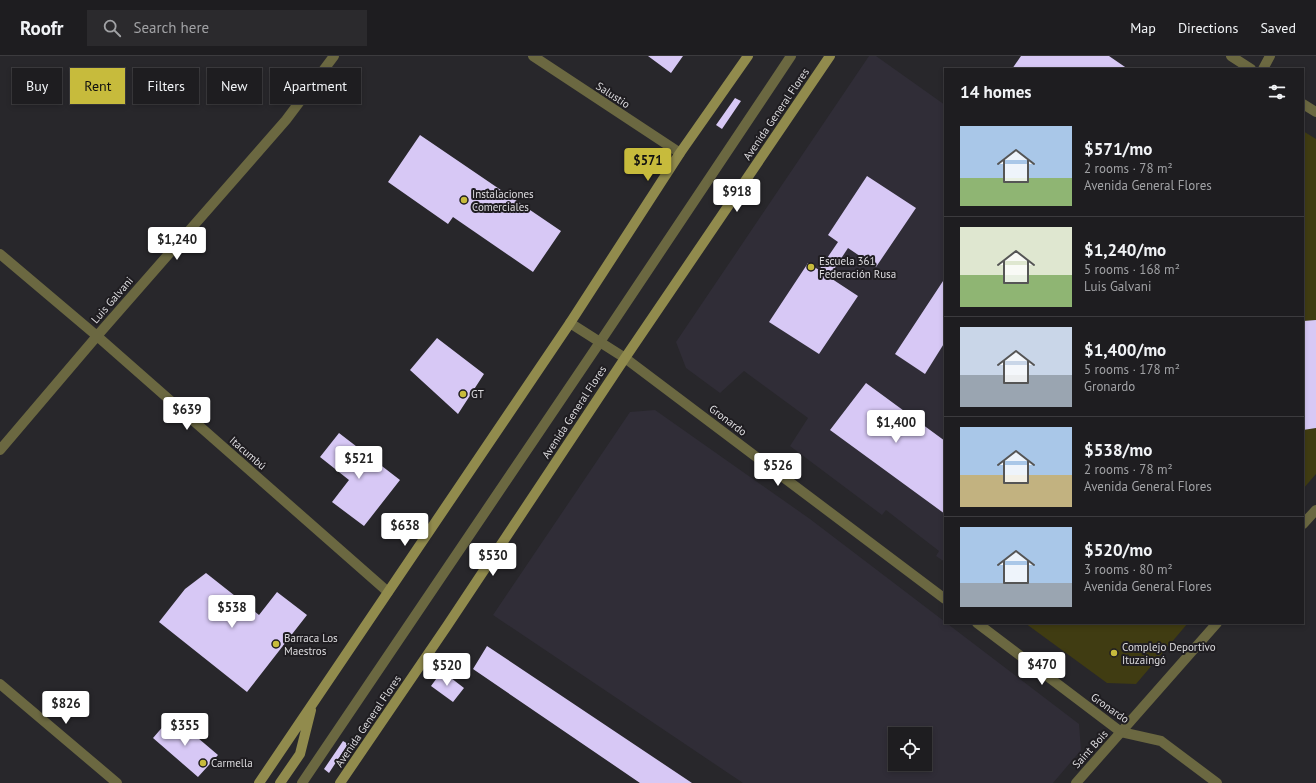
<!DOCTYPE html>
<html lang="en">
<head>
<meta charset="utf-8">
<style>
	body { margin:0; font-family:"PT Sans",sans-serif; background:#2b2a2d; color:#f1f3f6; height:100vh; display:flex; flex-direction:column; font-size:15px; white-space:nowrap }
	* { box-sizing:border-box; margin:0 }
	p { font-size:13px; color:#a1a2a5 }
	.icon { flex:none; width:22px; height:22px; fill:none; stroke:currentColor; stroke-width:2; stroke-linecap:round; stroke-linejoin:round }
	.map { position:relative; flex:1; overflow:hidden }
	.sheet { position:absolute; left:944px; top:12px; width:360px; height:556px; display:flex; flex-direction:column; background:#1e1d20; border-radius:0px; box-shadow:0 2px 6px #0003,0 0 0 1px #3c3b3e }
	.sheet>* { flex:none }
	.banner { position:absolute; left:12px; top:12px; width:380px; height:36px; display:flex; gap:8px }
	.controls { position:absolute; left:888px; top:671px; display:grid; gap:8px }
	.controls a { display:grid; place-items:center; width:44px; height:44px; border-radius:0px; background:#1e1d20; box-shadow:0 2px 6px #0003,0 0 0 1px #3c3b3e; font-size:20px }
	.price { position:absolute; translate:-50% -34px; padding:0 9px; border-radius:4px; background:#fff; color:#222; font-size:13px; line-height:26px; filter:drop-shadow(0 1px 2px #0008) }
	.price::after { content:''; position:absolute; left:50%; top:24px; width:12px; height:9px; margin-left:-6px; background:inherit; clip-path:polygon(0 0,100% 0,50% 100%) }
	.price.current { background:#c7bb3c; color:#111 }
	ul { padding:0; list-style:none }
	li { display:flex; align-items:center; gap:12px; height:100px; padding:0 16px }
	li+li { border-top:1px solid #3c3b3e }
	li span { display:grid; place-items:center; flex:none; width:112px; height:80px; border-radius:0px; color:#555 }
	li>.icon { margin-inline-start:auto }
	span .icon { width:48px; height:48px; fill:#fffc; stroke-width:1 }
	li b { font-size:17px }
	h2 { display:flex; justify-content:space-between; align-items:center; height:48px; padding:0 16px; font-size:17px }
	.tag { padding:0 14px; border-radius:0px; background:#1e1d20; box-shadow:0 2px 6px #0003,0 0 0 1px #3c3b3e; font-size:14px; line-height:36px }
	.tag.current { background:#c7bb3c; color:#111 }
	header { display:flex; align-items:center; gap:24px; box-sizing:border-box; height:56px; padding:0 20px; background:#1e1d20; border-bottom:1px solid #3c3b3e }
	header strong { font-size:19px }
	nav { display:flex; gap:22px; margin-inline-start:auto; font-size:14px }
	.search { width:280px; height:36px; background:#2b2a2d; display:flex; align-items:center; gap:10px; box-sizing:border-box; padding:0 14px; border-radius:0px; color:#a1a2a5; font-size:15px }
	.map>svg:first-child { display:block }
	.built { fill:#302d37; fill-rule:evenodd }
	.green { fill:#403c12 }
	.building { fill:#d7c8f5 }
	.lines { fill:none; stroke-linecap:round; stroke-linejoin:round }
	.service { stroke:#6b6841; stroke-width:10 }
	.minor { stroke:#6b6841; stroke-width:10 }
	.secondary { stroke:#918b4d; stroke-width:10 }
	.poi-dot { fill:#c7bb3c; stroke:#1f1d21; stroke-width:1.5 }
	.labels { text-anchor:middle; stroke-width:4; stroke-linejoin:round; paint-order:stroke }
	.street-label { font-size:11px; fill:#dddcdf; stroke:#1f1d21 }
	.poi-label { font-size:11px; fill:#dddcdf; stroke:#1f1d21; text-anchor:start }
</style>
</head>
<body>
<header>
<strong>Roofr</strong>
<div class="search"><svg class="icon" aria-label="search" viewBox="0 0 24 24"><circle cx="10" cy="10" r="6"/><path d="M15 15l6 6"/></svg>Search here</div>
<nav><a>Map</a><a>Directions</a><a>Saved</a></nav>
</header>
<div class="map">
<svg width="1316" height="727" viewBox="0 0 1316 727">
	<rect width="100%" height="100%" fill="#28272b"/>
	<!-- built -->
	<path class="built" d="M869,0H876L945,49V506L936,500L939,495L886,454L882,459L790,390L808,362L744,315L720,337L686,312L676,286Z
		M655,354L810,463L1079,668L1081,694L1053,727H743L493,559L630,356ZM895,678H925V708H895Z"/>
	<!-- green -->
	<path class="green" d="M1303,75L1316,83V418L1303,433Z
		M1025,567H1188L1136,628L1107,627Z"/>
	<!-- building -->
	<path class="building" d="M648,0H683L671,17Z
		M1021,0H1109L1128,13H1012Z
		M735,42L741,45L722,73L716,69Z
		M420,79L561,175L533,216L453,161L448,168L388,126Z
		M867,120L916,152L876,211L848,192L829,221L858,240L819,298L769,266L808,207L819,214L838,186L828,179Z
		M945,222V286L925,318L895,298Z
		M1316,264V372L1303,374V265Z
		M437,282L484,318L458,358L410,314Z
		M866,327L945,385V458L830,374Z
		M339,377L400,424L364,470L332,446L349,424L320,401Z
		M206,517L259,559L277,536L307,559L247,636L159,566L185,533Z
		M487,590L692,727H640L473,613Z
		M442,615L464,632L453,646L431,630Z
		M172,660L218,699L198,721L153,682Z
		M343,685L348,688L329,717L324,713Z"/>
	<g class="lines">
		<!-- service -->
		<path class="service" d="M1121,676L1161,685L1217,727
			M302,727L600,286L791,0"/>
		<!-- minor -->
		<path class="minor" d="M533,0L680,97
			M1231,0L1251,13
			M1263,13L1270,0
			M1303,48L1316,56
			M0,198L97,280L388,536
			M570,267L625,302L945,543
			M0,394L97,280L286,64L334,0
			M1303,468L1316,454
			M977,567L1121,676
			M0,628L117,727
			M1076,727L1217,567"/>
		<!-- secondary -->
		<path class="secondary" d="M259,727L570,267L680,97L748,0
			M280,727L300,698L311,654
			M340,727L447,570L625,302L830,0"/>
	</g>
	<!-- markers -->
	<g class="poi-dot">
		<circle cx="464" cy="144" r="4"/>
		<circle cx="811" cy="211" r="4"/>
		<circle cx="463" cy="338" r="4"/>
		<circle cx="276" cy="588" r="4"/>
		<circle cx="1114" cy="597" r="4"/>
		<circle cx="203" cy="707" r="4"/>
	</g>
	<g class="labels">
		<!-- street labels -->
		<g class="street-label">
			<text transform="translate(613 39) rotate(33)" y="4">Salustio</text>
			<text transform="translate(776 58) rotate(-56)" y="4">Avenida General Flores</text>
			<text transform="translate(112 244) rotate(-49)" y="4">Luis Galvani</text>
			<text transform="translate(574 356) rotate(-57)" y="4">Avenida General Flores</text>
			<text transform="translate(728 364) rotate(37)" y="4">Gronardo</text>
			<text transform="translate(248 397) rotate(41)" y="4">Itacumbú</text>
			<text transform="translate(1110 652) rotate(35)" y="4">Gronardo</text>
			<text transform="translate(368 665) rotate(-56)" y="4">Avenida General Flores</text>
			<text transform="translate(1090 693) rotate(-48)" y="4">Saint Bois</text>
		</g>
		<!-- poi labels -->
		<g class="poi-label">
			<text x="472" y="142">Instalaciones<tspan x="472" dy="13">Comerciales</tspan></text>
			<text x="819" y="209">Escuela 361<tspan x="819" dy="13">Federación Rusa</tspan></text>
			<text x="471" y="342">GT</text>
			<text x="284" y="586">Barraca Los<tspan x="284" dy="13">Maestros</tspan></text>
			<text x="1122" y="595">Complejo Deportivo<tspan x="1122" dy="13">Ituzaingó</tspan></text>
			<text x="211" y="711">Carmella</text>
		</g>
	</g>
</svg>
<div class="controls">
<a><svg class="icon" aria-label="locate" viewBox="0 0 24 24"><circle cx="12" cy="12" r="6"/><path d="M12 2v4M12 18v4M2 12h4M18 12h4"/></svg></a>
</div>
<b class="price current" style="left:648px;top:126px">$571</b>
<b class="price" style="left:737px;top:157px">$918</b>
<b class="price" style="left:177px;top:205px">$1,240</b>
<b class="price" style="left:187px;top:375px">$639</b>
<b class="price" style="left:896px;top:388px">$1,400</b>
<b class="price" style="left:359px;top:424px">$521</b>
<b class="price" style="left:778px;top:431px">$526</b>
<b class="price" style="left:405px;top:491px">$638</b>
<b class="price" style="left:493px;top:521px">$530</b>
<b class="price" style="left:232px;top:573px">$538</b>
<b class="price" style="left:1042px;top:630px">$470</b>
<b class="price" style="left:447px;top:631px">$520</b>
<b class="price" style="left:66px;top:669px">$826</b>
<b class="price" style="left:185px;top:691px">$355</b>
<div class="banner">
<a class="tag">Buy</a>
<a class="tag current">Rent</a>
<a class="tag">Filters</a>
<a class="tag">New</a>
<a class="tag">Apartment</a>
</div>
<section class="sheet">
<h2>14 homes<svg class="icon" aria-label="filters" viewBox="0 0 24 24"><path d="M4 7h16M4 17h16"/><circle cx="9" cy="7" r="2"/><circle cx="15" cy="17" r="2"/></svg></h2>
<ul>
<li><span style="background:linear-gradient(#a9c7e8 65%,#8fb573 0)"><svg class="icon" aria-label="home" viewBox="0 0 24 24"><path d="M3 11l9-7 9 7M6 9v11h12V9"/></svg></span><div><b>$571/mo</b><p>2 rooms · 78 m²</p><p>Avenida General Flores</p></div></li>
<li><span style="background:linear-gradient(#dfe7d0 60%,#8fb573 0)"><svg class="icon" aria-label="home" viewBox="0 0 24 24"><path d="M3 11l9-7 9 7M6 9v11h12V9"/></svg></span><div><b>$1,240/mo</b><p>5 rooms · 168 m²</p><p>Luis Galvani</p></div></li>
<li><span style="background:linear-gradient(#c9d6e8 60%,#9aa5b1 0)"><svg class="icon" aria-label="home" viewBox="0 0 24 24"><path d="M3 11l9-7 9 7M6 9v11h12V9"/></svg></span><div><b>$1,400/mo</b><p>5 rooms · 178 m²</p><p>Gronardo</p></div></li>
<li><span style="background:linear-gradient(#a9c7e8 60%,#c2b280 0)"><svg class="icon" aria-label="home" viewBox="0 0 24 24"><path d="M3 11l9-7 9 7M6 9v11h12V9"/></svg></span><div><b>$538/mo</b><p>2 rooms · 78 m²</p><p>Avenida General Flores</p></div></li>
<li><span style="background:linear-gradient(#a9c7e8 70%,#9aa5b1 0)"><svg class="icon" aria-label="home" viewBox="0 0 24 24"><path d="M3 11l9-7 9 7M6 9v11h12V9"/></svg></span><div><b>$520/mo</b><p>3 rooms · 80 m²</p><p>Avenida General Flores</p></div></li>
</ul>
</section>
</div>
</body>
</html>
